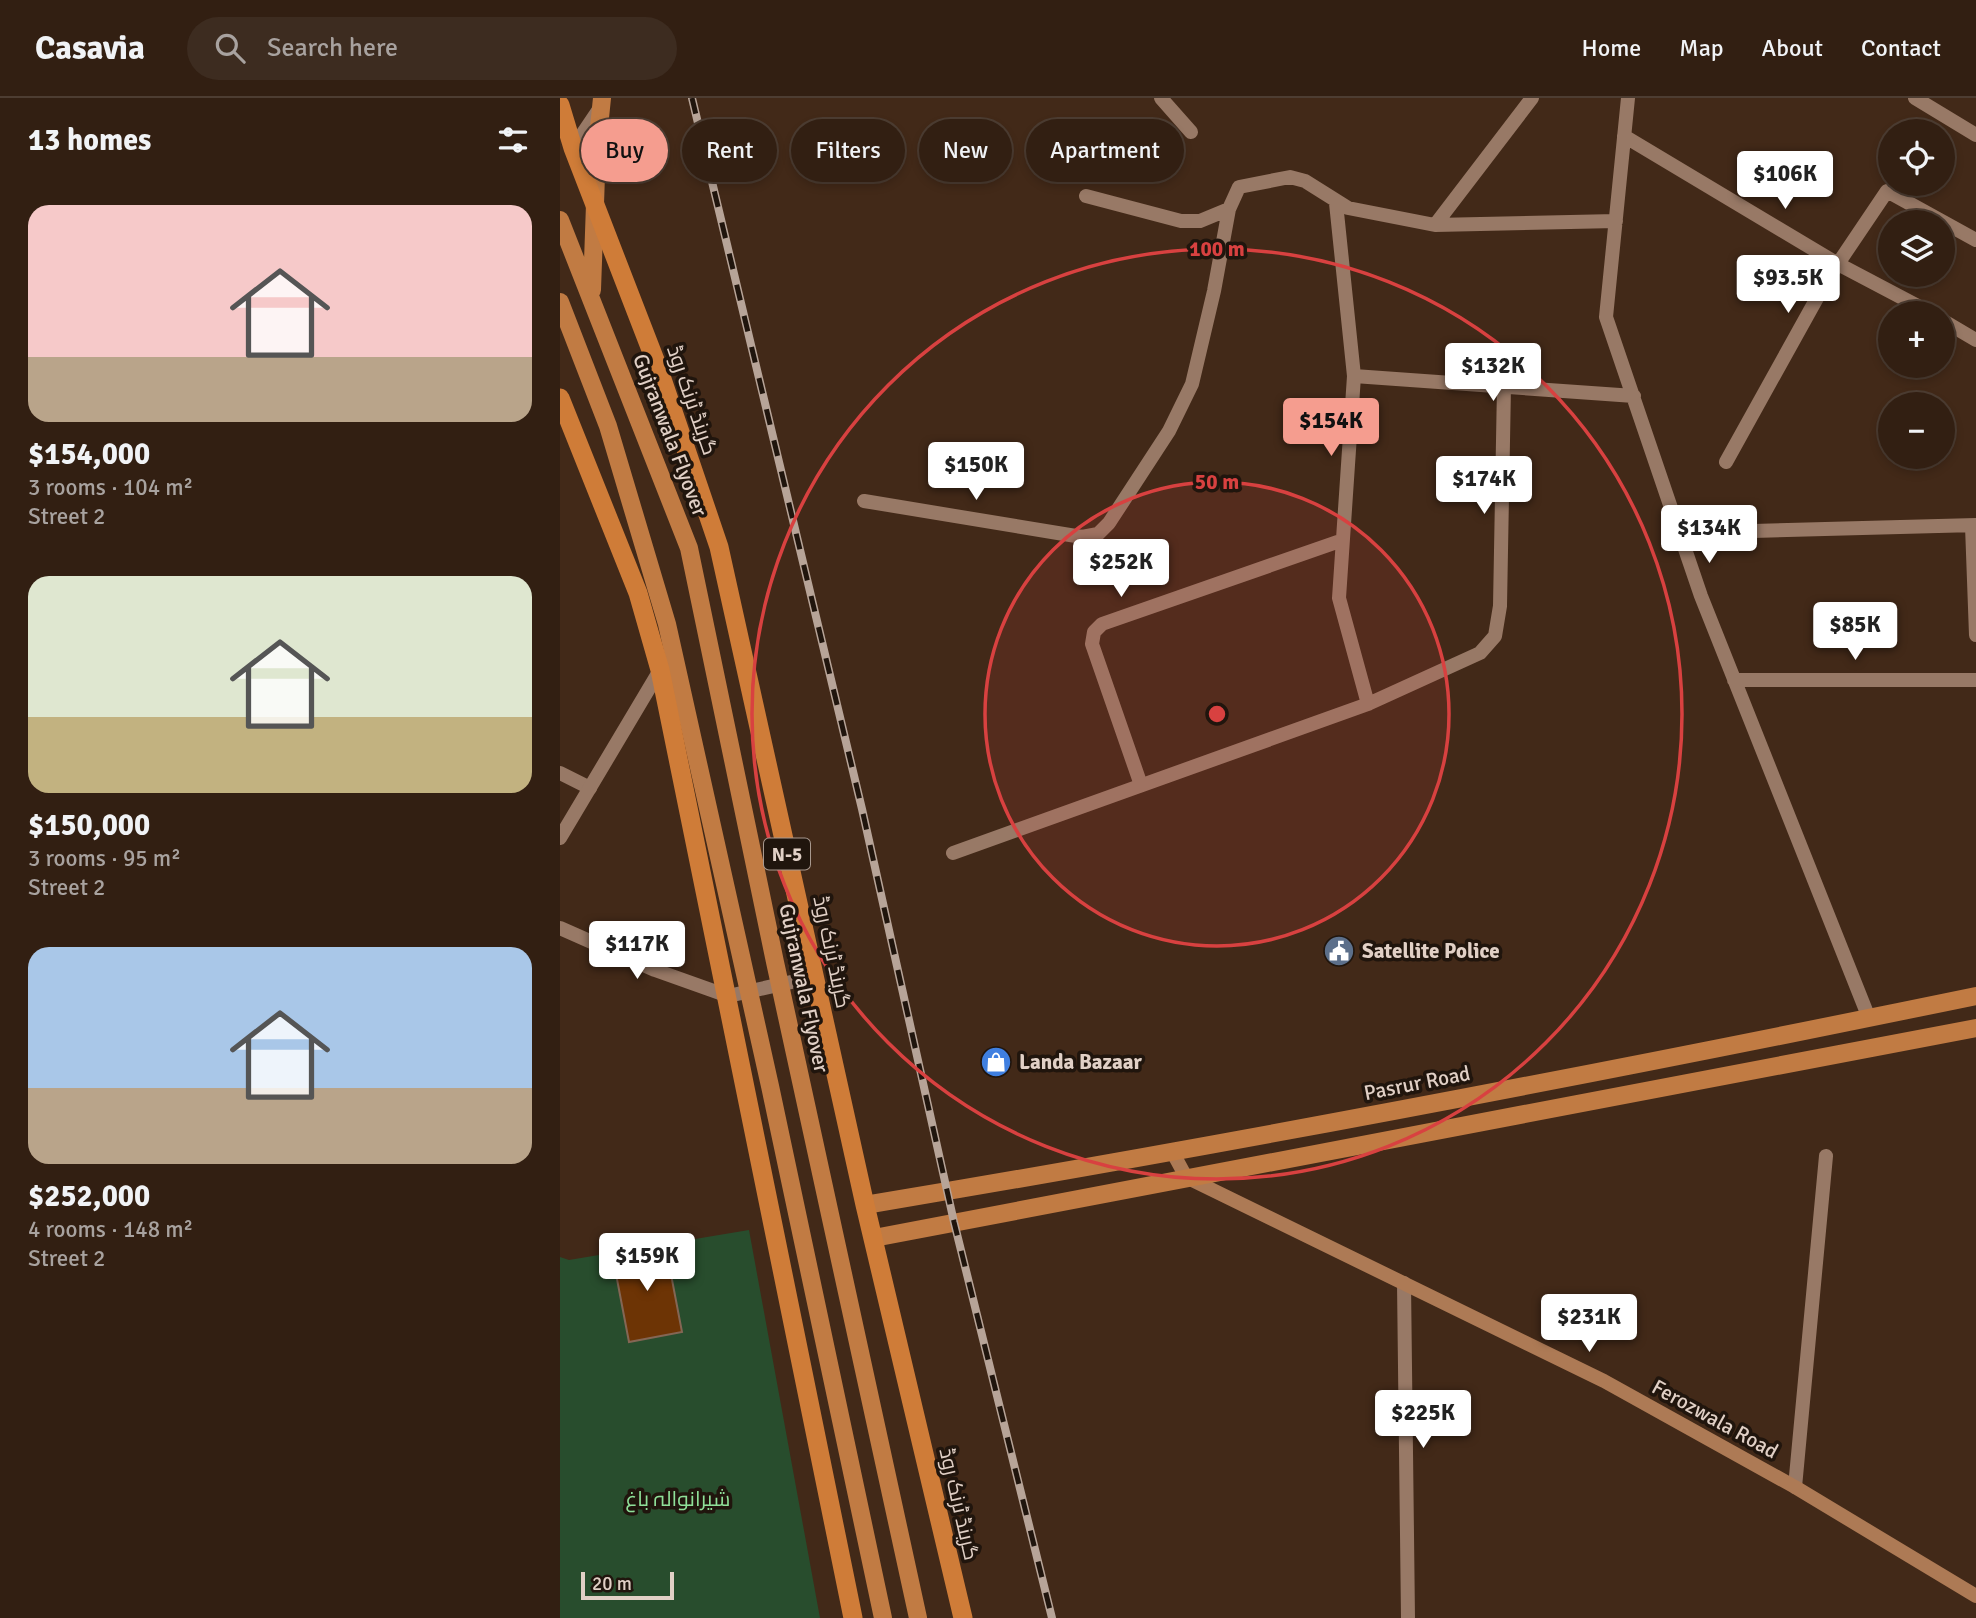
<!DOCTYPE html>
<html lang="en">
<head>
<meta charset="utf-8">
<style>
	body { margin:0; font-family:Signika,Cairo,sans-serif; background:#3d2c20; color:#f1f3f6; height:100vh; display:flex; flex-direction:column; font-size:26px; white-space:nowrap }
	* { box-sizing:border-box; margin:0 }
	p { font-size:23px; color:#a8a29f }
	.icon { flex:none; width:38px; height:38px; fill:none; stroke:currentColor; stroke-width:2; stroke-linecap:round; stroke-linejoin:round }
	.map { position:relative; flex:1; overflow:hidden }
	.details { display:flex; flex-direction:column; background:#321f12; width:560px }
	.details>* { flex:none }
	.hud { position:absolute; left:21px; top:21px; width:665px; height:63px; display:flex; gap:14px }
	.tools { position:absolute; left:1318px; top:21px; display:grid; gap:14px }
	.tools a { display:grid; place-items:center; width:77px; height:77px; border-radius:50%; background:#321f12; box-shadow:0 4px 10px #0003,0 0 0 2px #4d3d32; font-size:35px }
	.scale { position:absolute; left:21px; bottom:18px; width:93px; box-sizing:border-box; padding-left:7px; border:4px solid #e1d0c6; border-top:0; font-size:19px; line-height:24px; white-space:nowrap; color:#e1d0c6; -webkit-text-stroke:5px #20150d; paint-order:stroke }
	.price { position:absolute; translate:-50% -60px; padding:0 16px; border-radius:7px; background:#fff; color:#222; font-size:23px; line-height:46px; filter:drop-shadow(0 2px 4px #0008) }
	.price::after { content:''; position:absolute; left:50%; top:42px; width:21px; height:16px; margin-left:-10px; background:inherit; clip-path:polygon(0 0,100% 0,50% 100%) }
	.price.current { background:#f59d8f; color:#111 }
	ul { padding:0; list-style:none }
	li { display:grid; align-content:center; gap:14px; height:371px; padding:0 28px }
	li span { display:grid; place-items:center; height:217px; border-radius:21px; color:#555 }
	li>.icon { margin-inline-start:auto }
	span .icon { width:126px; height:126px; fill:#fffc; stroke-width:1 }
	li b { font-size:30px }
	h2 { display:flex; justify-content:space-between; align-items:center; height:84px; padding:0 28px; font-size:30px }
	.pill { padding:0 24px; border-radius:32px; background:#321f12; box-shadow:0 4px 10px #0003,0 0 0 2px #4d3d32; font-size:24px; line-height:63px }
	.pill.current { background:#f59d8f; color:#111 }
	header { display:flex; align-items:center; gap:42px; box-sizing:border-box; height:98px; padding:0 35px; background:#321f12; border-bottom:2px solid #4d3d32 }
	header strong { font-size:33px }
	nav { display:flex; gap:38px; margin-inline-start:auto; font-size:24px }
	.search { width:490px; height:63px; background:#3d2c20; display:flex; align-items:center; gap:18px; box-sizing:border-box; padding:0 24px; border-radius:38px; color:#a8a29f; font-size:26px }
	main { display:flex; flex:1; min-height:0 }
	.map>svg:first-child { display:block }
	.green { fill:#284d2d }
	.building { fill:#6d3405; stroke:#846654; stroke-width:2 }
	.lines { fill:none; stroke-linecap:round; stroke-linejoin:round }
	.service { stroke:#987966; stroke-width:14 }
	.minor { stroke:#987966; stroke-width:14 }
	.secondary { stroke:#ad7a55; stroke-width:14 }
	.primary { stroke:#c17b43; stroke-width:18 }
	.trunk { stroke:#cf7c38; stroke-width:19 }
	.rail-casing { stroke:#b7a498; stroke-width:8 }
	.rail { stroke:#20150d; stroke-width:5; stroke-dasharray:16; stroke-linecap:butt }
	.ring { fill:none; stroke:#d84140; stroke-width:3.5 }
	.labels { text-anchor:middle; stroke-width:7; stroke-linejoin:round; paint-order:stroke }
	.shield { fill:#20150d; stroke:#a7988e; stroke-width:2 }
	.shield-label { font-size:19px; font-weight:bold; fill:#e1d0c6 }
	.street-label { font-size:21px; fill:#e1d0c6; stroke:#20150d }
	.poi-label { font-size:21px; font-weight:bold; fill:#e1d0c6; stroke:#20150d; text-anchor:start }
	.park-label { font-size:21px; fill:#8fe099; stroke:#20150d }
	.centre { fill:#d84140; stroke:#20150d; stroke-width:3.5 }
	.ring-label { font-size:21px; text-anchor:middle; font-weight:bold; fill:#d84140; stroke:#20150d; stroke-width:7; stroke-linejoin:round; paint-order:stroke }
</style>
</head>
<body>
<header>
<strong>Casavia</strong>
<div class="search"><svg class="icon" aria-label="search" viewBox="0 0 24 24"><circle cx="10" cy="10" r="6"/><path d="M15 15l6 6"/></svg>Search here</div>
<nav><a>Home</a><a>Map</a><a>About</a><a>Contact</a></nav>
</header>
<main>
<section class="details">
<h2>13 homes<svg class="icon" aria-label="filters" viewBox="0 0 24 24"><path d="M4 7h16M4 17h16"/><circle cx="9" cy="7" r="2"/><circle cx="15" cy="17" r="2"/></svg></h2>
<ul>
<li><span style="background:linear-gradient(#f6c9c9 70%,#b9a48a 0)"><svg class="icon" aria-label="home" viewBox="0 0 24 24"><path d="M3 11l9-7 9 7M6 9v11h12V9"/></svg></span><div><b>$154,000</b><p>3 rooms · 104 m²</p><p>Street 2</p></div></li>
<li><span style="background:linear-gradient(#dfe7d0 65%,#c2b280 0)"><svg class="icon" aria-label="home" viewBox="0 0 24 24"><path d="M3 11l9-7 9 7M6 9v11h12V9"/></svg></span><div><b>$150,000</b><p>3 rooms · 95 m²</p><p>Street 2</p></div></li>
<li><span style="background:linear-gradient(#a9c7e8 65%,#b9a48a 0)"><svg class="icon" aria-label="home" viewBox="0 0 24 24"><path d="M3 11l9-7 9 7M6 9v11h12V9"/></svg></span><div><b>$252,000</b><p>4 rooms · 148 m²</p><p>Street 2</p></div></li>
</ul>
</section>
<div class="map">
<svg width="1416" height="1520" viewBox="0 0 1416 1520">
	<rect width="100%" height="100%" fill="#422918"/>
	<!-- green -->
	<path class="green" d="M189,1132L260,1520H0V1159L9,1162Z"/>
	<!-- building -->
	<path class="building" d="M105,1145L122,1234L69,1244L52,1155Z"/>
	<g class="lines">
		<!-- service -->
		<path class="service" d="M0,675L30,690
			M1235,1389L1266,1058"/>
		<!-- minor -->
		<path class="minor" d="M601,0L631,34
			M1068,0L1046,219L1141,498L1309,920
			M1355,0L1416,37
			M1064,38L1278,166L1371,215
			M13,50L40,10
			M526,98L621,123H640L669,111
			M776,105L794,278L779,500L808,606
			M875,127L972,0
			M1382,222L1416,242
			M794,278L1074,298
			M1166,364L1267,182L1327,93L1416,142
			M304,403L522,439L538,436L549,425L609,333L632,286L654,193L669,111L679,89L730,79L745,83L788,110L875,127L1056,123
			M1412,428L1416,537
			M1120,435L1416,427
			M1174,582H1416
			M581,687L532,546L534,534L542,526L780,443
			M0,740L100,572
			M393,755L808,606L920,555L935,538L940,508L944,288
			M0,830L95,872L168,898L254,879
			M844,1185L848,1520"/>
		<!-- secondary -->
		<path class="secondary" d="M613,1055L626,1079L1044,1283L1235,1389L1416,1498"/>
		<!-- primary -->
		<path class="primary" d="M0,122L129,450L215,864L358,1520
			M32,192L37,49L42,0
			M0,204L48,328L107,526L210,988L323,1520
			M305,1107C677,1045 1047,974 1416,898
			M314,1140L1416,930"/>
		<!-- trunk -->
		<path class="trunk" d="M0,7L13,50L100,275L159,449L305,1107L403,1520
			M0,300L78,495L100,572L293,1520"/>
		<!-- rail casing -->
		<g class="rail-casing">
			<path id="rail" d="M132,0L302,711L394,1124L492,1520"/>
		</g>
		<!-- rail -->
		<use href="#rail" class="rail"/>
	</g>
	<!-- distance rings -->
	<circle cx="657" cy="616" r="232" fill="#d84140" fill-opacity=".12"/>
	<g class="ring">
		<circle cx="657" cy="616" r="232"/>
		<circle cx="657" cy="616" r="465"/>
	</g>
	<!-- icons -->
	<defs>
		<g id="civic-disc" transform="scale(1.575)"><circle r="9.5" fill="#5c6f8a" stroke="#20150d"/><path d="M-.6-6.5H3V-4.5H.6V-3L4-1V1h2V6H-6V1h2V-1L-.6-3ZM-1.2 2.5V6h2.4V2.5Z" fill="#fff"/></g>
		<g id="shop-disc" transform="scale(1.575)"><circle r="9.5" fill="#3f7fe0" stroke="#20150d"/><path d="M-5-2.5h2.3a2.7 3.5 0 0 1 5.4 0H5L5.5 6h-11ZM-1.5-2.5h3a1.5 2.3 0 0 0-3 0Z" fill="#fff"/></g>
	</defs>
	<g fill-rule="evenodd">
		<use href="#civic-disc" x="779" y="853"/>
		<use href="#shop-disc" x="436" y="964"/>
	</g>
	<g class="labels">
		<!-- shield labels -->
		<rect class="shield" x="204" y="740.5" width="46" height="31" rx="5"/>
		<g class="shield-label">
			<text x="227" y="763">N-5</text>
		</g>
		<!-- street labels -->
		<g class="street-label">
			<text transform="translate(132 302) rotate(71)" y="7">گرینڈ ٹرنک روڈ</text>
			<text transform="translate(110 337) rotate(69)" y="7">Gujranwala Flyover</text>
			<text transform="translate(272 854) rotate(78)" y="7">گرینڈ ٹرنک روڈ</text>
			<text transform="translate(244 890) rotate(78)" y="7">Gujranwala Flyover</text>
			<text transform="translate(857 985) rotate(-11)" y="7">Pasrur Road</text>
			<text transform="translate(1155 1321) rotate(29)" y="7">Ferozwala Road</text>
			<text transform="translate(399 1406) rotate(77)" y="7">گرینڈ ٹرنک روڈ</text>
		</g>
		<!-- poi labels -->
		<g class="poi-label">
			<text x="802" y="860">Satellite Police</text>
			<text x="459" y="971">Landa Bazaar</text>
		</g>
		<!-- park labels -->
		<g class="park-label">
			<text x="118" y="1408">شیرانوالہ باغ</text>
		</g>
	</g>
	<circle cx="657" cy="616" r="10" class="centre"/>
	<g class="ring-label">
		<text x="657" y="158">100 m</text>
		<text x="657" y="391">50 m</text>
	</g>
</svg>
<div class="tools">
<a><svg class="icon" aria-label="locate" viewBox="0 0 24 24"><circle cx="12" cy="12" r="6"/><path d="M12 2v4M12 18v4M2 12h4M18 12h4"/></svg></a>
<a><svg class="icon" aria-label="layers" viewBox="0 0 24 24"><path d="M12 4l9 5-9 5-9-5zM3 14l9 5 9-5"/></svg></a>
<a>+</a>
<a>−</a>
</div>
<div class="scale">20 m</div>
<b class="price" style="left:1225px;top:113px">$106K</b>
<b class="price" style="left:1228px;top:217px">$93.5K</b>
<b class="price" style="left:933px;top:305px">$132K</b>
<b class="price current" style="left:771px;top:360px">$154K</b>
<b class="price" style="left:416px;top:404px">$150K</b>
<b class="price" style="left:924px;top:418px">$174K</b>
<b class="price" style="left:1149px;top:467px">$134K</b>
<b class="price" style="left:561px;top:501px">$252K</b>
<b class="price" style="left:1295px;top:564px">$85K</b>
<b class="price" style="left:77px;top:883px">$117K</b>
<b class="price" style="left:87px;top:1195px">$159K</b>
<b class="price" style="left:1029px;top:1256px">$231K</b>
<b class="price" style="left:863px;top:1352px">$225K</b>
<div class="hud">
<a class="pill current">Buy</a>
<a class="pill">Rent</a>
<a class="pill">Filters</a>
<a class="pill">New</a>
<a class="pill">Apartment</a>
</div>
</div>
</main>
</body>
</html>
